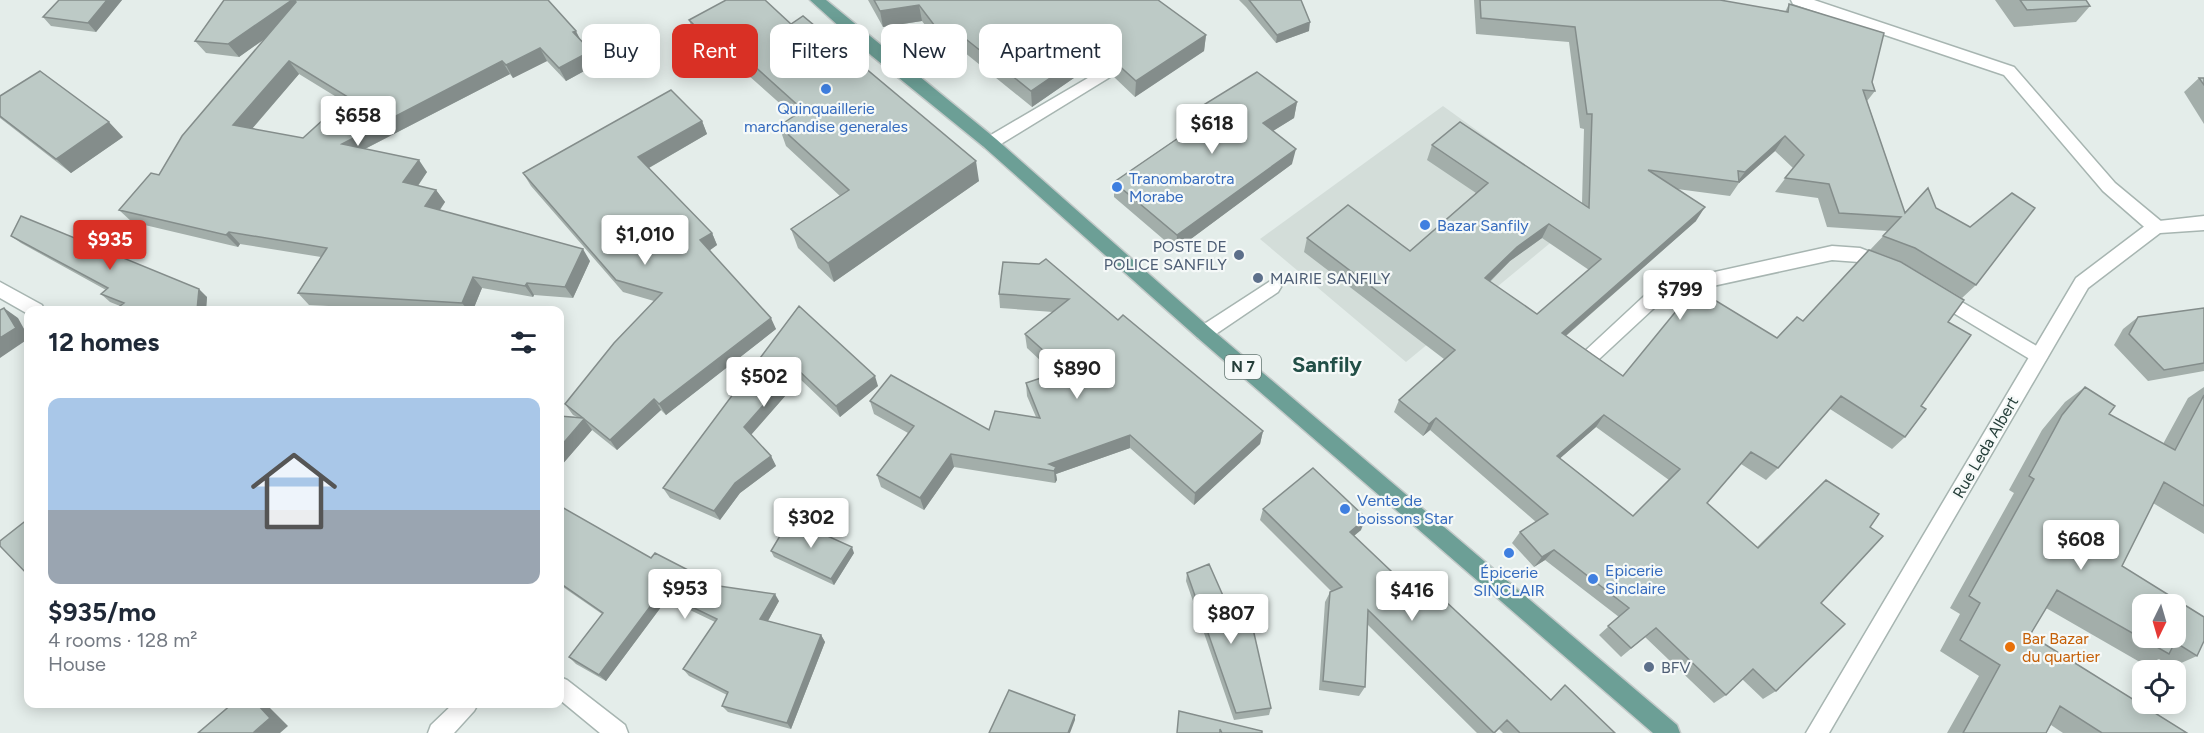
<!DOCTYPE html>
<html lang="en">
<head>
<meta charset="utf-8">
<style>
	body { margin:0; font-family:Figtree,sans-serif; background:#f6f6f7; color:#1f2937; height:100vh; display:flex; flex-direction:column; font-size:22px; white-space:nowrap }
	* { box-sizing:border-box; margin:0 }
	p { font-size:20px; color:#747a83 }
	.icon { flex:none; width:33px; height:33px; fill:none; stroke:currentColor; stroke-width:2; stroke-linecap:round; stroke-linejoin:round }
	.map { position:relative; flex:1; overflow:hidden }
	.side { position:absolute; left:24px; top:306px; width:540px; height:402px; display:flex; flex-direction:column; background:#fff; border-radius:12px; box-shadow:0 3px 15px #0003 }
	.side>* { flex:none }
	.banner { position:absolute; left:582px; top:24px; width:570px; height:54px; display:flex; gap:12px }
	.needle { width:39px; rotate:185deg }
	.buttons { position:absolute; left:2132px; top:594px; display:grid; gap:12px }
	.buttons a { display:grid; place-items:center; width:54px; height:54px; border-radius:12px; background:#fff; box-shadow:0 3px 15px #0003; font-size:30px }
	.price { position:absolute; translate:-50% -51px; padding:0 14px; border-radius:6px; background:#fff; color:#222; font-size:20px; line-height:39px; filter:drop-shadow(0 2px 3px #0008) }
	.price::after { content:''; position:absolute; left:50%; top:36px; width:18px; height:14px; margin-left:-9px; background:inherit; clip-path:polygon(0 0,100% 0,50% 100%) }
	.price.current { background:#d93025; color:#fff }
	ul { padding:0; list-style:none }
	li { display:grid; align-content:center; gap:12px; height:318px; padding:0 24px }
	li+li { border-top:2px solid #e0e1e3 }
	li span { display:grid; place-items:center; height:186px; border-radius:12px; color:#555 }
	li>.icon { margin-inline-start:auto }
	span .icon { width:108px; height:108px; fill:#fffc; stroke-width:1 }
	li b { font-size:26px }
	h2 { display:flex; justify-content:space-between; align-items:center; height:72px; padding:0 24px; font-size:26px }
	.chip { padding:0 21px; border-radius:12px; background:#fff; box-shadow:0 3px 15px #0003; font-size:21px; line-height:54px }
	.chip.current { background:#d93025; color:#fff }
	.map>svg:first-child { display:block }
	.built { fill:#d3ddd9 }
	.lines { fill:none; stroke-linecap:round; stroke-linejoin:round }
	.service-casing { stroke:#a7b5b1; stroke-width:3 }
	.minor-casing { stroke:#a7b5b1; stroke-width:3 }
	.tertiary-casing { stroke:#a7b5b1; stroke-width:3 }
	.primary-casing { stroke:#c2c9c8; stroke-width:3 }
	.service { fill:#fff; fill-rule:evenodd }
	.minor { fill:#fff; fill-rule:evenodd }
	.tertiary { fill:#fff; fill-rule:evenodd }
	.primary { fill:#6c9f96; fill-rule:evenodd }
	.wall { fill:#a3aeaa; fill-rule:evenodd }
	.shaded-wall { fill:#848d8b }
	.building { fill:#bdcac6; stroke:#848d8b; stroke-width:1.5; fill-rule:evenodd }
	.shop-dot { fill:#3f7fe0; stroke:#f5f9f8; stroke-width:2 }
	.service-dot { fill:#5c6f8a; stroke:#f5f9f8; stroke-width:2 }
	.food-dot { fill:#e8710a; stroke:#f5f9f8; stroke-width:2 }
	.labels { text-anchor:middle; stroke-width:4.5; stroke-linejoin:round; paint-order:stroke }
	.shield { fill:#f5f9f8; stroke:#637672; stroke-width:1.5 }
	.shield-label { font-size:15px; font-weight:bold; fill:#253e39 }
	.shop-label { font-size:16px; fill:#366cbe; stroke:#f5f9f8; text-anchor:start }
	.service-label { font-size:16px; fill:#4e5e75; stroke:#f5f9f8; text-anchor:start }
	.street-label { font-size:16px; fill:#253e39; stroke:#f5f9f8 }
	.food-label { font-size:16px; fill:#c56008; stroke:#f5f9f8; text-anchor:start }
	.district-label { font-size:22px; font-weight:bold; fill:#224f47; stroke:#f5f9f8 }
</style>
</head>
<body>
<div class="map">
<svg width="2204" height="733" viewBox="0 0 2204 733">
	<rect width="100%" height="100%" fill="#e4edea"/>
	<!-- built -->
	<path class="built" d="M1443,106L1589,211L1406,362L1260,239Z"/>
	<g class="lines">
		<!-- service casing -->
		<g class="service-casing">
			<path id="service" d="M1110,65L1115,66L1118,70L1115,74L996,147H984L982,143L984,139Z
				M1832,246L1860,248L1891,260L1894,265L1891,270L1885,272L1859,262L1832,260L1667,296L1598,360L1592,363L1586,360L1583,355L1586,350L1656,285Z
				M1272,280L1278,282L1281,287L1278,292L1210,338L1204,340L1198,338L1195,333L1198,328Z
				M1938,288L2045,351L2048,356L2045,361L2039,364L2033,361L1932,300L1929,295L1932,290Z"/>
		</g>
		<!-- minor casing -->
		<g class="minor-casing">
			<path id="minor" d="M1791,0H1814L2014,67L2115,183L2162,222L2164,227L2162,232L2156,234L2150,232L2103,191L2004,75L1793,4Z
				M453,704H478L474,711L454,733H428L431,725Z"/>
		</g>
		<!-- tertiary casing -->
		<g class="tertiary-casing">
			<path id="tertiary" d="M2204,216V230L2160,233L2088,288L1829,733H1806L2076,278L2150,222Z
				M0,282L42,305L44,310H28V314L0,298Z
				M560,677L567,680L625,725L628,733H600L560,700Z"/>
		</g>
		<!-- primary casing -->
		<g class="primary-casing">
			<path id="primary" d="M810,0H826L996,139L1210,328L1677,725L1680,733H1653L1198,338L984,147L872,56Z"/>
		</g>
		<!-- service -->
		<use href="#service" class="service"/>
		<!-- minor -->
		<use href="#minor" class="minor"/>
		<!-- tertiary -->
		<use href="#tertiary" class="tertiary"/>
		<!-- primary -->
		<use href="#primary" class="primary"/>
	</g>
	<!-- wall -->
	<path class="wall" d="M59,0H122L96,32L51,26L43,17Z
		M224,0H548L581,41L597,64L566,81L547,61L513,78L510,74L365,149L427,172L418,186L436,190L445,202L440,210L590,261L573,298L534,295L533,297L482,288L473,310H407L309,305L298,293L321,257L240,244L238,247L132,222L119,210L159,175L266,37L239,57L206,53L195,41ZM299,74L343,101L303,138L252,129Z
		M868,0H1158L1206,35L1204,51L1135,97L1114,77V64L1110,63L1102,67L1097,62L1032,107L964,52L949,58L922,21L883,27Z
		M1239,0H1301L1309,31L1276,43L1246,7Z
		M1474,0H1720L1785,12L1789,4L1872,82L1875,91L1867,101L1905,213L1936,208L1976,285L1962,298L1902,262L1870,250L1888,231L1827,227L1818,198L1775,192L1793,168L1775,151L1739,183L1730,196L1677,189L1696,221L1566,336L1623,376L1777,338L1803,321L1948,322L1921,406L1905,437L1892,449L1830,409L1778,468L1766,480L1741,464L1707,503L1757,547L1813,492L1826,480L1870,527L1821,603L1776,691L1763,699L1742,679L1726,695L1714,703L1645,637L1621,657L1599,635L1619,617L1545,560L1534,567L1512,543L1520,532L1536,522L1430,430L1423,436L1394,412L1399,400L1444,359L1304,252L1307,238L1410,251L1476,193L1427,160L1432,145L1582,203L1584,129L1580,128L1569,42L1476,34ZM1542,238L1589,270L1537,314L1490,282L1510,261ZM1596,427L1669,480L1633,516L1560,458Z
		M1995,0H2086L2090,6L2076,22L2014,27Z
		M689,20L791,24L979,181L834,282L798,248L791,229L840,196L786,146L779,126L794,116L739,67L729,72L697,41Z
		M2199,78H2204V124L2184,92Z
		M0,96L123,137L71,173L0,118Z
		M1297,102L1294,118L1273,131L1292,164L1176,250L1114,197V182L1179,137L1178,136L1179,120Z
		M702,121L707,134L649,168L712,233L717,245L710,250L776,329L666,415L661,410L617,450L592,430L560,467V416L577,417L573,415L565,404L654,301L623,292L531,186L523,173Z
		M11,236L207,297L206,310H126L120,306L110,302L101,294L106,290L21,243Z
		M1003,262L1118,320L1263,431L1260,444L1194,505L1130,448L1056,474L1057,480L1055,483L954,467L924,510L881,487L877,475L908,433L874,414L870,401L989,430L1036,417L1027,396L1026,383L1055,374L1027,348L1025,334L1053,312L1000,308L999,294Z
		M799,306L878,386L840,417L800,379L751,435L771,456L776,466L740,493L720,520L670,498L663,488Z
		M2204,308V371L2148,381L2114,345L2123,329L2138,317Z
		M2085,387L2109,414L2163,444L2188,398L2204,387V534L2153,503L2122,566L2197,656L2172,667L2159,659L2145,665L2046,608L2030,635L2187,733H2063L2051,725L2046,733H1947L1979,676L1940,651L1960,614L1950,608L2014,493L2009,490L2042,430L2065,402Z
		M560,506L651,558L719,586L779,601L768,621L821,635L825,642L791,729L728,712L722,706L727,695L689,676L683,669L715,622L667,599L606,681L576,664L569,657L602,614L560,585Z
		M1263,509L1361,530L1354,536L1431,609L1551,700L1615,733H1503L1499,729L1495,733H1477L1368,625L1365,687L1359,696L1319,690L1325,602L1330,592L1331,591L1260,520Z
		M771,551L854,553L834,585L774,557Z
		M1187,573L1271,708L1269,715L1234,720L1186,581Z"/>
	<!-- shaded-wall -->
	<path class="shaded-wall" d="M107,0H122L96,32L88,23Z
		M292,0H294L303,12L239,57L228,44Z
		M919,5L922,21L883,27L880,11Z
		M1310,22L1309,31L1276,43L1277,35Z
		M576,31L582,43L573,32Z
		M1206,35L1204,51L1135,97L1136,81Z
		M962,36L964,52L949,58L947,42Z
		M732,46L739,67L729,72L722,52Z
		M1097,46V62L1032,107L1031,91Z
		M1111,47L1110,63L1102,67V51Z
		M540,48L547,61L513,78L506,65Z
		M591,51L597,64L566,81L559,68Z
		M289,61L299,74L244,138L233,125Z
		M502,61L510,74L351,156L342,144Z
		M1297,102L1294,118L1260,139L1263,123Z
		M702,121L707,134L645,170L638,157Z
		M109,122L123,137L71,173L56,159Z
		M1785,136L1775,151L1739,183V182L1738,181L1745,172Z
		M1296,149L1292,164L1176,250L1177,235Z
		M419,160L427,172L412,194L403,182Z
		M976,161L979,181L834,282L828,263Z
		M436,190L445,202L434,218L425,206Z
		M1705,207L1696,221L1554,346L1562,333Z
		M1549,224L1542,238L1510,261L1479,292L1485,278L1517,247Z
		M229,232L240,244L238,247L226,235Z
		M712,233L717,245L706,253L700,240Z
		M583,249L590,261L573,298L565,287Z
		M473,277L482,288L473,310H468L462,303Z
		M527,283L534,295L533,297L525,286Z
		M199,289L207,297L206,310H197Z
		M4,308L18,318L28,336V339L0,358V338Z
		M771,318L776,329L666,415L659,404Z
		M796,368L800,379L749,437L744,427Z
		M875,376L878,386L840,417L836,406Z
		M654,399L661,410L617,450L610,440Z
		M1604,415L1596,427L1549,468L1557,456Z
		M1436,418L1430,430L1423,436L1429,424Z
		M584,419L592,430L560,467V447Z
		M1263,431L1260,444L1194,505L1195,493Z
		M1130,435V448L1056,474L1057,480L1055,483L1054,471L1049,464Z
		M951,454L954,467L924,510L920,498Z
		M771,456L776,466L740,493L720,520L714,511L735,483Z
		M1366,518L1361,530L1345,543L1350,532Z
		M852,547L854,553L834,585L831,579Z
		M1554,550L1545,560L1534,567L1542,557Z
		M661,592L667,599L606,681L599,675Z
		M775,594L779,601L765,626L760,619Z
		M821,635L825,642L791,729L787,723Z
		M257,704H266L288,726L280,733H253Z
		M1075,715V720L1070,733H1068Z"/>
	<!-- building -->
	<path class="building" d="M59,0H107L88,23L43,17Z
		M224,0H292L228,44L195,41Z
		M294,0H548L576,31L573,32L591,51L559,68L540,48L506,65L502,61L342,144L419,160L403,182L436,190L425,206L583,249L565,287L527,283L525,286L473,277L462,303L298,293L327,248L229,232L226,235L119,210L151,173L159,175L182,136L296,2ZM289,61L348,97L303,138L233,125Z
		M726,0H765L791,24L803,16L976,161L828,263L791,229L849,190L779,126L803,110L732,46L722,52L689,20Z
		M874,0H1158L1206,35L1136,81L1114,61L1121,54L1117,48L1111,47L1102,51L1097,46L1031,91L962,36L947,42L919,5L880,11Z
		M1249,0H1301L1310,22L1277,35Z
		M1480,0H1720L1788,12L1789,4L1884,33L1872,82L1875,91L1863,90L1905,213L1928,188L1936,208L1970,227L2012,193L2035,208L1976,285L1915,248L1883,236L1901,217L1839,213L1829,184L1785,178L1804,155L1785,136L1745,172L1738,171L1739,182L1648,170L1705,207L1562,333L1623,376L1695,288L1777,338L1797,317L1803,321L1869,250L1901,262L1964,300L1948,322L1971,335L1921,406L1926,409L1905,437L1841,396L1778,468L1751,452L1707,503L1758,548L1826,480L1879,514L1870,527L1883,536L1821,603L1845,624L1776,691L1753,669L1726,695L1656,628L1631,648L1608,626L1629,608L1554,550L1542,557L1520,532L1548,514L1436,418L1429,424L1399,400L1455,350L1307,238L1348,205L1410,251L1488,183L1432,145L1460,122L1589,208L1592,114H1587L1575,27L1481,18ZM1549,224L1601,259L1537,314L1485,278L1517,247ZM1604,415L1680,469L1633,516L1557,456Z
		M2020,0H2086L2090,6L2027,10Z
		M40,71L109,122L56,159L0,116V96Z
		M1257,72L1297,102L1263,123L1296,149L1177,235L1114,182L1190,130L1179,120Z
		M2199,78H2204V85Z
		M671,90L702,121L638,157L712,233L700,240L771,318L659,404L654,399L610,440L584,419L560,447V416L583,418L565,404L614,343L662,293L616,280L523,173Z
		M21,216L199,289L197,310H131L120,306L124,303L101,294L108,288L11,236Z
		M1046,259L1118,320L1123,315L1263,431L1195,493L1130,435L1049,464L1056,467L1054,471L951,454L920,498L877,475L914,426L870,401L891,375L989,430L995,411L1040,418L1026,383L1065,370L1025,334L1069,299L999,294L1003,262L1039,264Z
		M799,306L875,376L836,406L796,368L744,427L771,456L735,483L714,511L663,488Z
		M4,308L16,328L0,338V310Z
		M2204,308V363L2164,370L2129,334L2138,317Z
		M2085,387L2115,406L2109,414L2175,450L2204,395V506L2164,482L2122,566L2204,617V641L2197,656L2175,642L2169,654L2057,590L2030,635L2187,733H2102L2060,706L2046,733H1963L2000,665L1960,640L1980,603L1969,596L2034,479L2029,476L2062,415ZM2142,604H2175V638H2142Z
		M1313,468L1366,518L1350,532L1431,609L1442,598L1551,700L1565,685L1615,733H1520L1507,720L1494,733L1368,610L1365,687L1323,681L1330,592L1342,587L1263,509Z
		M560,506L651,558L655,553L719,586L775,594L760,619L821,635L787,723L722,706L728,692L683,669L717,619L661,592L599,675L569,657L603,613L560,583Z
		M28,519V575L0,546V541Z
		M790,519L852,547L831,579L771,551Z
		M1209,564L1236,625L1251,620L1271,708L1236,713L1187,573Z
		M1009,690L1075,715L1068,733H989Z
		M232,704H257L270,718L253,733H198Z
		M1179,711L1262,731V733H1222L1220,729V733H1177Z"/>
	<!-- markers -->
	<g class="shop-dot">
		<circle cx="826" cy="89" r="6"/>
		<circle cx="1117" cy="187" r="6"/>
		<circle cx="1425" cy="225" r="6"/>
		<circle cx="1345" cy="509" r="6"/>
		<circle cx="1509" cy="553" r="6"/>
		<circle cx="1593" cy="579" r="6"/>
	</g>
	<g class="service-dot">
		<circle cx="1239" cy="255" r="6"/>
		<circle cx="1258" cy="278" r="6"/>
		<circle cx="1649" cy="667" r="6"/>
	</g>
	<circle class="food-dot" cx="2010" cy="647" r="6"/>
	<g class="labels">
		<!-- shield labels -->
		<rect class="shield" x="1225" y="355" width="36" height="24" rx="4.5"/>
		<g class="shield-label">
			<text x="1243" y="372">N 7</text>
		</g>
		<!-- shop labels -->
		<g class="shop-label">
			<text x="826" y="114" text-anchor="middle">Quinquaillerie<tspan x="826" dy="18">marchandise generales</tspan></text>
			<text x="1129" y="184">Tranombarotra<tspan x="1129" dy="18">Morabe</tspan></text>
			<text x="1437" y="231">Bazar Sanfily</text>
			<text x="1357" y="506">Vente de<tspan x="1357" dy="18">boissons Star</tspan></text>
			<text x="1605" y="576">Epicerie<tspan x="1605" dy="18">Sinclaire</tspan></text>
			<text x="1509" y="578" text-anchor="middle">Épicerie<tspan x="1509" dy="18">SINCLAIR</tspan></text>
		</g>
		<!-- service labels -->
		<g class="service-label">
			<text x="1227" y="252" text-anchor="end">POSTE DE<tspan x="1227" dy="18">POLICE SANFILY</tspan></text>
			<text x="1270" y="284">MAIRIE SANFILY</text>
			<text x="1661" y="673">BFV</text>
		</g>
		<!-- street labels -->
		<g class="street-label">
			<text transform="translate(1985 447) rotate(-60)" y="6">Rue Leda Albert</text>
		</g>
		<!-- food labels -->
		<g class="food-label">
			<text x="2022" y="644">Bar Bazar<tspan x="2022" dy="18">du quartier</tspan></text>
		</g>
		<!-- district labels -->
		<g class="district-label">
			<text x="1327" y="372">Sanfily</text>
		</g>
	</g>
</svg>
<div class="buttons">
<a><svg class="needle" viewBox="-14 -14 28 28"><path d="M0-13l5 13h-10z" fill="#e53935"/><path d="M0 13l5-13h-10z" fill="#747a83"/></svg></a>
<a><svg class="icon" aria-label="locate" viewBox="0 0 24 24"><circle cx="12" cy="12" r="6"/><path d="M12 2v4M12 18v4M2 12h4M18 12h4"/></svg></a>
</div>
<b class="price" style="left:358px;top:147px">$658</b>
<b class="price" style="left:1212px;top:155px">$618</b>
<b class="price" style="left:645px;top:266px">$1,010</b>
<b class="price current" style="left:110px;top:271px">$935</b>
<b class="price" style="left:1680px;top:321px">$799</b>
<b class="price" style="left:1077px;top:400px">$890</b>
<b class="price" style="left:764px;top:408px">$502</b>
<b class="price" style="left:811px;top:549px">$302</b>
<b class="price" style="left:2081px;top:571px">$608</b>
<b class="price" style="left:685px;top:620px">$953</b>
<b class="price" style="left:1412px;top:622px">$416</b>
<b class="price" style="left:1231px;top:645px">$807</b>
<div class="banner">
<a class="chip">Buy</a>
<a class="chip current">Rent</a>
<a class="chip">Filters</a>
<a class="chip">New</a>
<a class="chip">Apartment</a>
</div>
<section class="side">
<h2>12 homes<svg class="icon" aria-label="filters" viewBox="0 0 24 24"><path d="M4 7h16M4 17h16"/><circle cx="9" cy="7" r="2"/><circle cx="15" cy="17" r="2"/></svg></h2>
<ul>
<li><span style="background:linear-gradient(#a9c7e8 60%,#9aa5b1 0)"><svg class="icon" aria-label="home" viewBox="0 0 24 24"><path d="M3 11l9-7 9 7M6 9v11h12V9"/></svg></span><div><b>$935/mo</b><p>4 rooms · 128 m²</p><p>House</p></div></li>
</ul>
</section>
</div>
</body>
</html>
